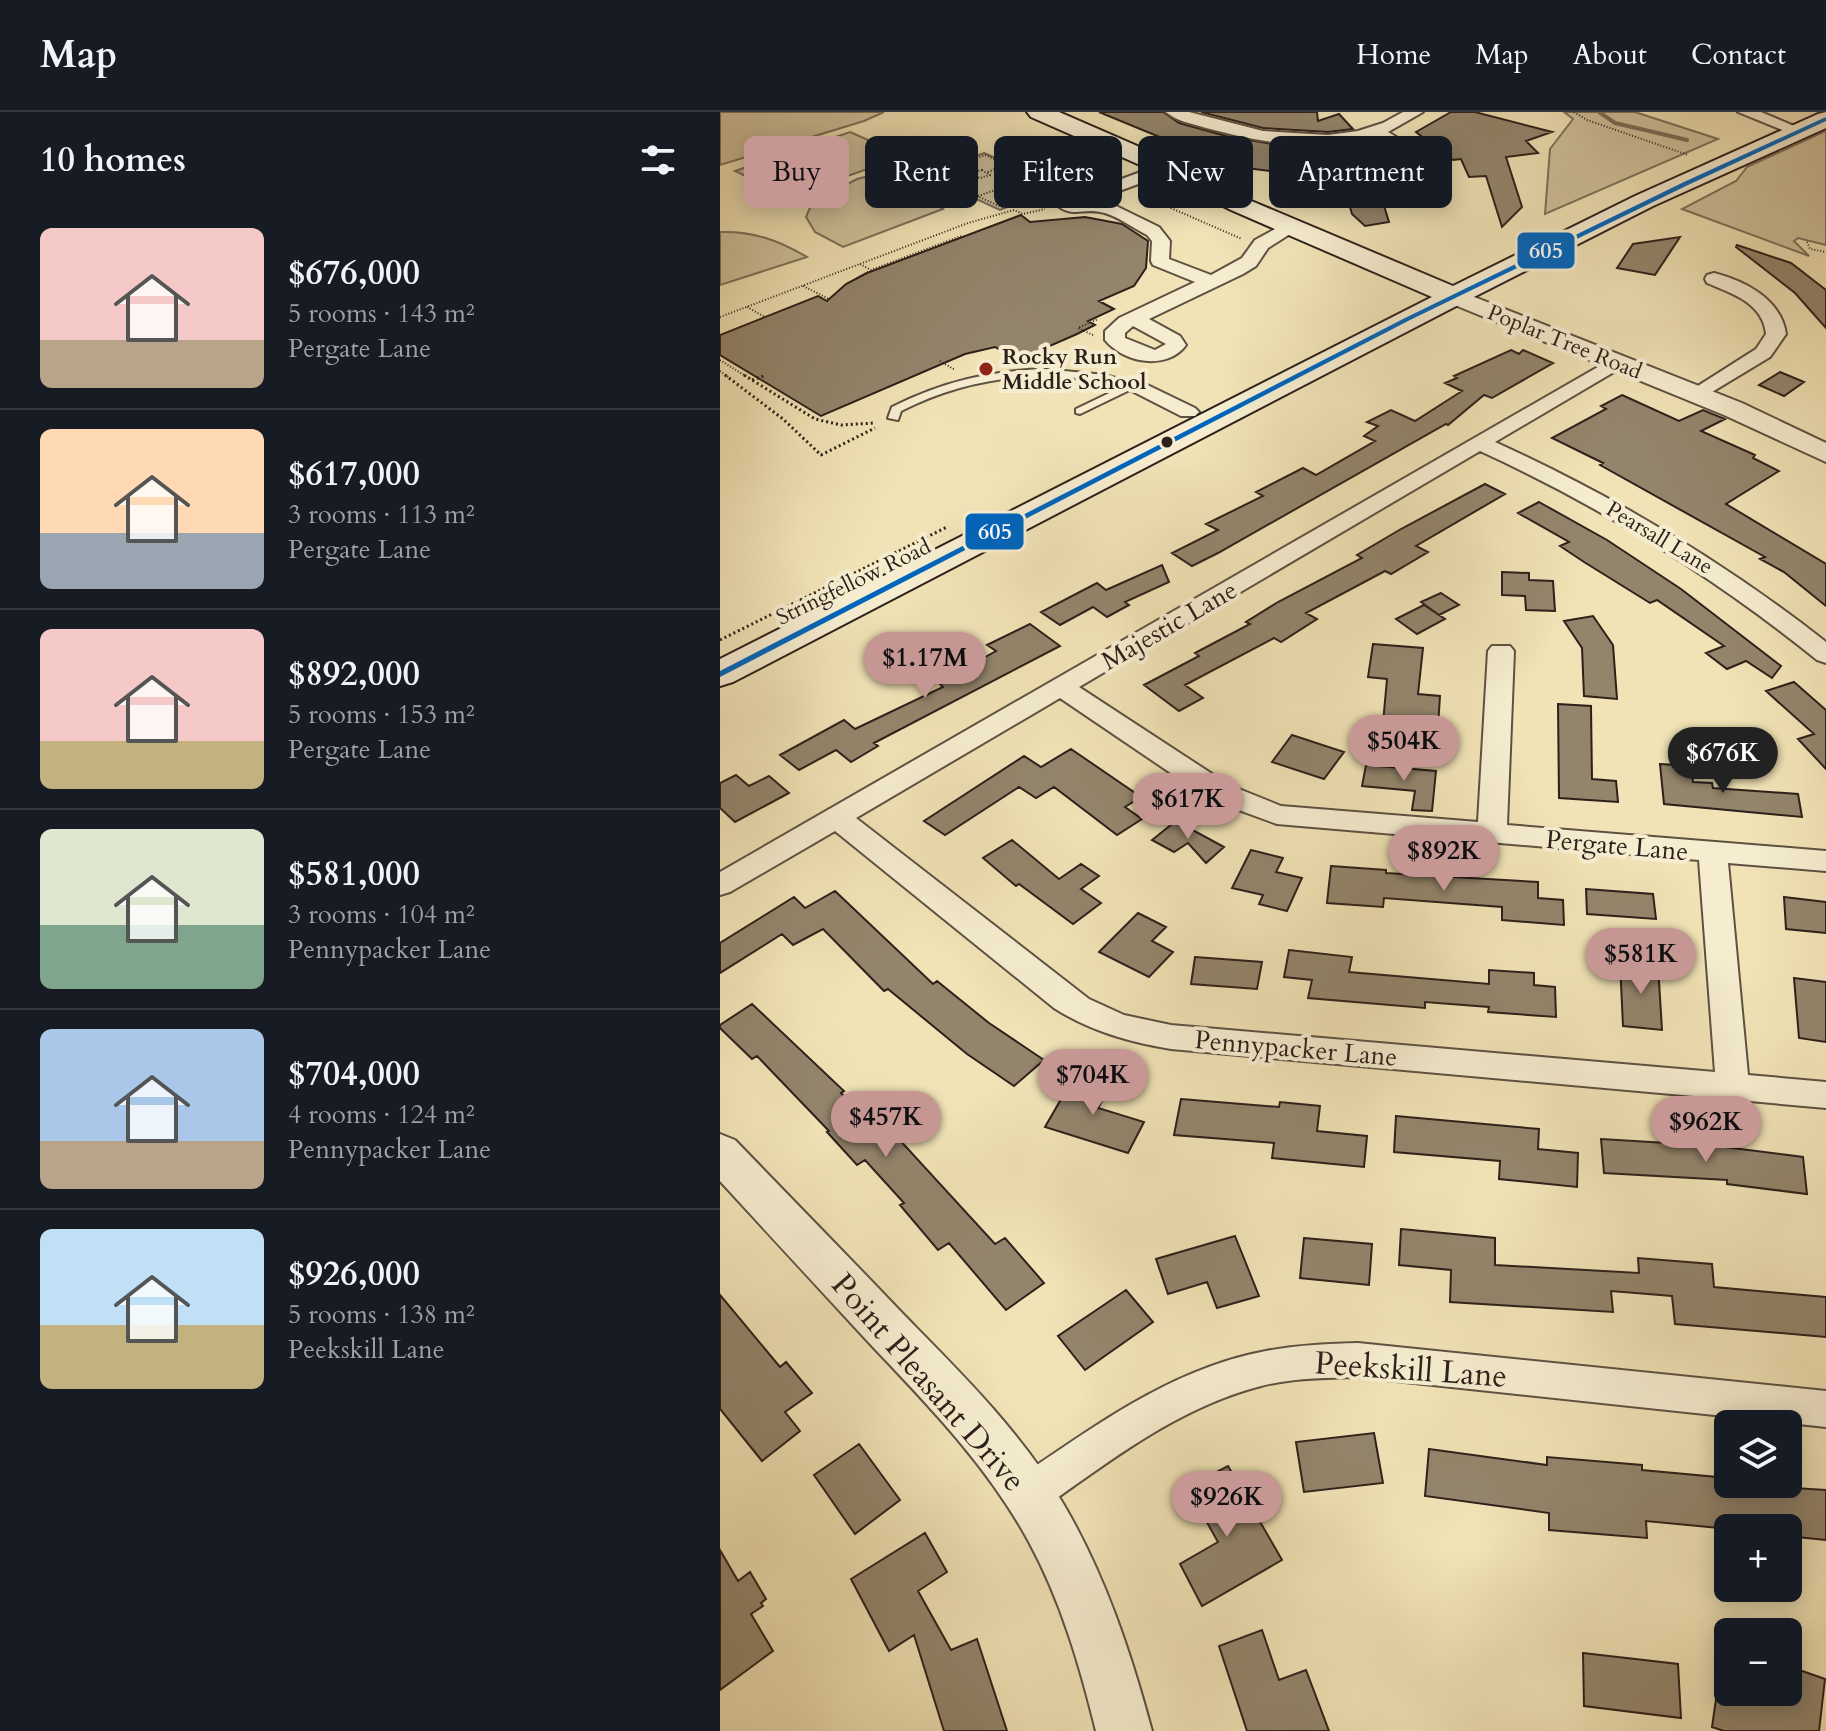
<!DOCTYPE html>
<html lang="en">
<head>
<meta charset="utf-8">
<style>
	body { margin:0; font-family:Cardo,serif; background:#242831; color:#f1f3f6; height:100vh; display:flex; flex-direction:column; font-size:30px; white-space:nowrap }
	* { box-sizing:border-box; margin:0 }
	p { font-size:26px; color:#9ea1a6 }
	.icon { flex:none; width:44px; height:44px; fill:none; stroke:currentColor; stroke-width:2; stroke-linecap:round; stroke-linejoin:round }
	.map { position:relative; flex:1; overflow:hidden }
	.drawer { display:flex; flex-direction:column; background:#171b24; width:720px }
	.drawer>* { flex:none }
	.guide { position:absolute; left:24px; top:24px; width:760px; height:72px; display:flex; gap:16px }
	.tools { position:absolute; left:994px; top:1298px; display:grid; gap:16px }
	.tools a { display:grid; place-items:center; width:88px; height:88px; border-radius:12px; background:#171b24; box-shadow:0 4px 20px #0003; font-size:40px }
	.price { position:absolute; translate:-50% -68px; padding:0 18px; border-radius:28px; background:#c59692; color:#111; font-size:26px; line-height:52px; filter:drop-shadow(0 2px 4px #0008) }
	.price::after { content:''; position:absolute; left:50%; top:48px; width:24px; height:18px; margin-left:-12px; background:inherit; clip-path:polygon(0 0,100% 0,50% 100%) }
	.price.selected { background:#222; color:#fff }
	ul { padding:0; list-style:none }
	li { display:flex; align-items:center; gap:24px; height:200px; padding:0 40px }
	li+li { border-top:2px solid #363941 }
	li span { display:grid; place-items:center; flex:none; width:224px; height:160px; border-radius:12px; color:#555 }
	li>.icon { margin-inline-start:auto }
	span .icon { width:96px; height:96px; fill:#fffc; stroke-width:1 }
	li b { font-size:34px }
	h2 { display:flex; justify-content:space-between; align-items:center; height:96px; padding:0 40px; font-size:34px }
	.tag { padding:0 28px; border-radius:12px; background:#171b24; box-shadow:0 4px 20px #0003; font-size:28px; line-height:72px }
	.tag.selected { background:#c59692; color:#111 }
	header { display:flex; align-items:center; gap:48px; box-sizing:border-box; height:112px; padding:0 40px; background:#171b24; border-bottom:2px solid #363941 }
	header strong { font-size:38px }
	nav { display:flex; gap:44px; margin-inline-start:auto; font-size:28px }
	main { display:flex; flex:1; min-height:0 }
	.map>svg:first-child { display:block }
	.green { fill:#d0c29c; stroke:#7e715c; stroke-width:2 }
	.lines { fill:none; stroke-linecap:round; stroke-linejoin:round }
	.stream { stroke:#7a6d58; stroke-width:4 }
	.building { fill:#93856c; stroke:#2d201b; stroke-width:2 }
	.service-casing { stroke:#5e5142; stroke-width:4 }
	.minor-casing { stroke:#5e5142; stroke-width:4 }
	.tertiary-casing { stroke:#5e5142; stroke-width:4 }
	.secondary-casing { stroke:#2d201b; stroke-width:4 }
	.path-far1 { stroke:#2d201b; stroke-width:2; stroke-dasharray:1 2; stroke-linecap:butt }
	.path { stroke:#2d201b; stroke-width:3; stroke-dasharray:2 3; stroke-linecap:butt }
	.service { fill:#f6edd0; fill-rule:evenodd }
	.minor { fill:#f6edd0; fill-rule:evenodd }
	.tertiary { fill:#f6edd0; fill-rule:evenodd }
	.secondary { fill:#f6edd0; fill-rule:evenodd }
	.bus-1-casing { stroke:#f6edd0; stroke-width:6 }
	.bus-1 { fill:#0065bd; fill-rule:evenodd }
	.poi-dot { fill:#8f2418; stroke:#f6edd0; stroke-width:3 }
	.bus-dot { fill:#2d201b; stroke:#f6edd0; stroke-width:3 }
	.labels { text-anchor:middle; stroke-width:8; stroke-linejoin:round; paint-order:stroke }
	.far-street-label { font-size:22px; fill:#2d201b; stroke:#f6edd0 }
	.far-poi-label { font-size:22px; font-weight:bold; fill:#2d201b; stroke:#f6edd0; text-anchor:start }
	.street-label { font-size:26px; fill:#2d201b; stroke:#f6edd0 }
	.near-street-label { font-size:32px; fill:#2d201b; stroke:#f6edd0 }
	.line-badge { stroke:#f6edd0; stroke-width:3 }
	.badge-label { font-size:22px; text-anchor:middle; font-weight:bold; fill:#fff }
</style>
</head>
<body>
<header>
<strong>Map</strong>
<nav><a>Home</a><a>Map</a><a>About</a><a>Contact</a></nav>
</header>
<main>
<section class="drawer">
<h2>10 homes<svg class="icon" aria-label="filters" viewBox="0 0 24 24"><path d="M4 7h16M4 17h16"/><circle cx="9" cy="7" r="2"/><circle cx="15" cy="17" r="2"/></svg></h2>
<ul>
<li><span style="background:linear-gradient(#f6c9c9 70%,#b9a48a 0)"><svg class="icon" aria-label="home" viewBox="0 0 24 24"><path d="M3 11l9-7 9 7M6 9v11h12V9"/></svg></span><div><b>$676,000</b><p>5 rooms · 143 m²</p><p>Pergate Lane</p></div></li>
<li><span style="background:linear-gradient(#ffd9b3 65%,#9aa5b1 0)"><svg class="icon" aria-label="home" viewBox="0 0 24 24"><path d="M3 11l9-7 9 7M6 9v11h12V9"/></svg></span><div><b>$617,000</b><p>3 rooms · 113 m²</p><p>Pergate Lane</p></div></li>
<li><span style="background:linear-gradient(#f6c9c9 70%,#c2b280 0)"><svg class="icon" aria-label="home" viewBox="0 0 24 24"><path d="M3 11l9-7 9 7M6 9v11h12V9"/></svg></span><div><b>$892,000</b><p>5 rooms · 153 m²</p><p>Pergate Lane</p></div></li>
<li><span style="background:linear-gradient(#dfe7d0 60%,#7fa58c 0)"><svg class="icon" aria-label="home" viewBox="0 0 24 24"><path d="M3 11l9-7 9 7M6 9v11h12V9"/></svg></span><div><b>$581,000</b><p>3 rooms · 104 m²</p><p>Pennypacker Lane</p></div></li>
<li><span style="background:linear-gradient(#a9c7e8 70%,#b9a48a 0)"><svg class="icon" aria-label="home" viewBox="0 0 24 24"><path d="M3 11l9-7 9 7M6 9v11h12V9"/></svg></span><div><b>$704,000</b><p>4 rooms · 124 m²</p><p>Pennypacker Lane</p></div></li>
<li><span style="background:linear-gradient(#bfe0f5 60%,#c2b280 0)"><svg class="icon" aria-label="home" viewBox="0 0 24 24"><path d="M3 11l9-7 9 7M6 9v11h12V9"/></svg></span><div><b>$926,000</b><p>5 rooms · 138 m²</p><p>Peekskill Lane</p></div></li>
</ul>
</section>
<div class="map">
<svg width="1106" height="1619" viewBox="0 0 1106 1619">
	<rect width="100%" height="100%" fill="#f1e3b6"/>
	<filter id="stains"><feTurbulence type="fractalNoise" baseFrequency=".0025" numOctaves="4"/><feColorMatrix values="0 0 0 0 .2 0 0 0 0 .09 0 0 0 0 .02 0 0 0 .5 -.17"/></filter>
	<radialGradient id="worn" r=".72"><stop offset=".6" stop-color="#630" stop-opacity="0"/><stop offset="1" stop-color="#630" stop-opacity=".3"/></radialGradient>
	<!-- green -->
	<path class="green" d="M0,0H164L144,9L0,53Z
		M844,0H915L998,27L825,102L830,37L853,7Z
		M1106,19V133L1078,126L1074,129L1089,144L962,97L1016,69L1027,55Z
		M130,20L184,44L69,85L15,59Z
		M264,41L339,73L341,74L280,98L204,63Z
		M169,59L223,97L123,135L95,120L86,105L92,91L137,67Z
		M0,120C33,119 58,128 87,145L0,173Z"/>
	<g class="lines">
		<!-- stream -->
		<path class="stream" d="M879,0L895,11L967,28"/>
	</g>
	<!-- building -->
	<path class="building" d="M379,0H443L459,11L506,24L569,35L603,36L585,81L551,78L559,60L518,55L521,51L476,40Z
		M481,0H597L598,9L619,2L633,17L608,20L543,16Z
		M731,0H755L832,20L806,29L818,41L786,45L802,95L782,115L766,64L749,65L741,47L733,48L696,20Z
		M646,30L683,68L657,71L669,110L645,114L632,102L613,36Z
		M301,103L310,110L365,105L402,112L428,129L426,156L414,174L379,189L394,197L368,209L375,213L357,222L298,248L275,235L245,242L101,304L0,243V223L98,184L107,189L126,172L147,161Z
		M960,125L935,163L897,156L913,132Z
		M1017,133L1071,151L1106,178V216L1075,181L1016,135Z
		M791,238L799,242L803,238L833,251L772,286L764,283L728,313L726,312L498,441L472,454L452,441L498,418L486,412L543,384L536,380L583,356L596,363L655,329L644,324L658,314L647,310L671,298L695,309L742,279L725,271L737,266L734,264Z
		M1060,260L1084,270L1064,284L1039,273Z
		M902,283L959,309L983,298L1005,307L981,319L1035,343L1033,346L1059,359L1006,392L1106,452V494L1064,460L1040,447L1045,445L880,353L883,351L832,326L886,297L881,294Z
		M765,372L785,382L696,434L708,440L671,462L665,459L586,501L597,507L561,530L554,526L465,573L483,586L459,599L424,573L479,544L475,541L530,512L526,510L558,490L642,446L637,443L681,417Z
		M819,390L887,428L961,477L1061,554L1052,566L1026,549L1007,557L986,541L1004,534L937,488L930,491L864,450L840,434L849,430L798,401Z
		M442,453L449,470L405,490L409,493L387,505L373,495L340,513L321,500L377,471L386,478Z
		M782,460L809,461V468L833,469L835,499L806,498L805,484L782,483Z
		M721,481L739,493L719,503L701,490Z
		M704,493L725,507L697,522L676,507Z
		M873,504L893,533L897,587L864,584L862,536L844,509Z
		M310,512L340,534L154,631L158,634L131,650L116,638L79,658L60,643L124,608L135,617L223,575L219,571L276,539L267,533Z
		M653,532L703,536L698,582L720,584L718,615L663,611L667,567L648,565Z
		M1074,570L1106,598V657L1078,627L1094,622L1046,579Z
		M838,592L871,594L872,667L896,669L898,690L839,686Z
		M572,623L624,640L604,667L552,650Z
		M351,637L421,685L405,695L422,707L397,723L334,675L316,686L299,675L225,723L204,709L304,644L321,655Z
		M940,652L971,654L973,670L992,671L993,676L1078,682L1082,705L944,692Z
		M646,653L716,659L712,699L692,698L695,679L642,674Z
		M16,663L29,674L49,664L69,681L15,710L0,696V671Z
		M448,705L480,722L504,735L486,751L468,731L454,740L432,728L452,712Z
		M292,728L339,767L361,752L379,764L361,777L381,791L353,812L299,772L296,774L263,746Z
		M531,738L563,746L556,760L582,766L567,799L539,792L543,783L512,776Z
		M611,754L666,758V761L818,770V786L843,788L844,813L782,808V795L664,786L663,795L607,791Z
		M866,777L933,782L936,807L867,802Z
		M115,779L213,872L217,869L269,911L324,948L294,974L247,942L168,877L164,879L103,817L73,833L62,822L0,861V831L74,785L85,796Z
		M1064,785L1106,790V821L1066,817Z
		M418,801L446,815L432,829L453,840L429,865L379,840Z
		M569,838L632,845L629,860L769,872V858L814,861V873L835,875L836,905L768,900L769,895L705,890V896L588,886L592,868L564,865Z
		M475,845L542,850L537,877L471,872Z
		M900,850L938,853L942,918L903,914Z
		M1074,866L1106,870V930L1079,926Z
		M32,892L124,979L121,981L147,1009L156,1002L275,1132L285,1126L324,1171L286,1198L229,1131L218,1138L180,1093L184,1091L145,1048L137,1053L107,1020L109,1019L37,944L32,947L0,916V913Z
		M355,963L390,974L378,996L424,1010L408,1041L325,1015Z
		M461,987L559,995L560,990L600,994L597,1019L647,1024L644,1055L552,1046L554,1031L454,1023Z
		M676,1004L819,1017L818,1037L858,1041L857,1075L779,1067L780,1049L674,1040Z
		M881,1027L997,1034L1083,1045L1087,1082L1007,1072V1068L884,1061Z
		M681,1117L775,1126V1153L919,1161L918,1146L992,1152L994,1175L1106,1185V1225L955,1212L952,1184L891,1179L893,1200L730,1190L731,1158L679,1153Z
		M515,1124L539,1184L497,1196L487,1170L448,1182L436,1147Z
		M584,1126L652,1132L649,1173L580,1166Z
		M406,1178L433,1210L365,1258L338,1224Z
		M0,1183L60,1255L66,1250L92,1281L65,1300L80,1319L42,1349L0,1297Z
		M654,1321L663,1371L584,1380L576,1330Z
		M139,1332L180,1388L135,1422L94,1363Z
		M709,1337L827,1353V1345L922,1353V1358L1008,1366V1372L1106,1378V1428L1077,1425L1076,1416H999L926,1409L927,1426L829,1418V1401L705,1384Z
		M508,1354L562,1448L482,1494L460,1452L498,1430L467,1375Z
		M205,1421L227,1460L198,1479L231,1538L257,1527L287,1619H224L194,1523L169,1539L131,1467Z
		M0,1438L18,1469L30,1460L46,1487L41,1491L43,1494L31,1502L53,1539L0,1578Z
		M542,1518L559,1568L586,1558L609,1619H527L499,1534Z
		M863,1541L958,1552L961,1606L864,1594Z
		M1068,1554L1105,1567L1099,1619H1004L992,1615L997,1580H1068Z"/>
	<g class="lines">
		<!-- service casing -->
		<g class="service-casing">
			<path id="service" d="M324,257L385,263L420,273L360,302L356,301V297L404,274C327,256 252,263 181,299L178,308L168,306L172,295C221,270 269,259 324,257Z"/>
		</g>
		<!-- minor casing -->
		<g class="minor-casing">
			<path id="minor" d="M446,0H469L543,19L608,23L638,19L663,11L683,0H703L668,20C696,36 712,55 723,85L714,90L708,89C689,54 690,46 652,25C599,42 539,30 486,16C473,12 456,9 446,0Z
				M1018,0H1041L1086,19L1084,22H1072Z
				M445,51L451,52L453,56L451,60L391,82L396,88L392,92L439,115L450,129L449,147L491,163L522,146L535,128L566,111H578L581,115L548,136L536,154L523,162L429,207L460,224L466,233C447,259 404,251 385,228V219L399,206L475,170L433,153L431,149L432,129L427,123C413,116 395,102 380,100C361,96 349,108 332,88L338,78L362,72L380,75ZM362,82L375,84L377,87L364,91L350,87ZM413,214L446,232L435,238L405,226V221Z
				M994,161C1025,169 1061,187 1066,222L1050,245L977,289L970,287L967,283L970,279L1036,237L1046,222C1043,191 1013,182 987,171L985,167L987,163Z
				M897,244L907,250L904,254L775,330C894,384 1004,450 1106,530V551L1097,548C993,464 882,395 760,339L359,575L509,673L561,694L758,710L768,539L772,534H790L794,539L787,713L1106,739V759L1008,751L1028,963L1106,970V996L451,937C409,930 370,919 334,896L115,719L10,780L0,783V760ZM340,586L489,687L557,712L979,748L995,960L451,913L404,903L369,887L136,706Z
				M415,267L475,296L479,300L475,304H461L408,277L405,273Z
				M638,1231L1106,1279V1315L638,1265C605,1266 573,1266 541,1274C459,1295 391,1348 323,1396L309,1401L295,1396L289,1382L295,1368C372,1316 452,1256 546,1239C577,1233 607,1232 638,1231Z"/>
		</g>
		<!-- tertiary casing -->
		<g class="tertiary-casing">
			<path id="tertiary" d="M734,177L1022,291L1106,331V350L1004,303L725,189L722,184L725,179Z
				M0,1022L15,1028C71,1086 128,1144 184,1203C242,1262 302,1321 344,1393C385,1463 411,1541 432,1619H376C360,1554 341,1489 309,1430C269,1356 210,1295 153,1235C102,1180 51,1125 0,1069Z"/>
		</g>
		<!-- secondary casing -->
		<g class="secondary-casing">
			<path id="secondary" d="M307,0H339L438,43L529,88L733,174L915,84L1098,2L1106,0V16L933,94L744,190L13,570L0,574V547L712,185L511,98L420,53L311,5Z"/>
		</g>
		<!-- path-far1 -->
		<path class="path-far1" d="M854,0L867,8L968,43
			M265,43L336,74L281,95L210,62Z
			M262,58L270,63L260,66L251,64L253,60Z
			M268,60L285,53
			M290,70L295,74L286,78L276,75L279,71Z
			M293,71L310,64
			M232,73L252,65
			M292,77L308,84
			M258,84L278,77
			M423,84L437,90L425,94
			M437,90L522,127
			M1087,130L1090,137L1106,140
			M140,152L151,158L241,124
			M137,166L150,159
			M83,174L109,187
			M27,195L45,205
			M0,205L248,111L294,98L303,102L325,97
			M373,223L358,216L378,207
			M0,248L27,265
			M220,249L235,258
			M0,259L8,265"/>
		<!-- path -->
		<path class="path" d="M5,263L63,307L101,343L155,316
			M24,263L95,307L121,313L154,311
			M32,268L44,264
			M0,528L227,415"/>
		<!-- service -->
		<use href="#service" class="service"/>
		<!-- minor -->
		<use href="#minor" class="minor"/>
		<!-- tertiary -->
		<use href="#tertiary" class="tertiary"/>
		<!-- secondary -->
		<use href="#secondary" class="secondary"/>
		<!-- bus-1 casing -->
		<g class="bus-1-casing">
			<path id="bus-1" d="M1106,5V9L968,73L690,208L0,565V559L685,206L964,70Z"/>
		</g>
		<!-- bus-1 -->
		<use href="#bus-1" class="bus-1"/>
	</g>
	<!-- markers -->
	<circle class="poi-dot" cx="266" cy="257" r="8"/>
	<circle class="bus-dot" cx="447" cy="330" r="7"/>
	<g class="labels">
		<!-- far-street labels -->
		<g class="far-street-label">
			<text transform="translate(845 229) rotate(22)" y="8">Poplar Tree Road</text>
			<text transform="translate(940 425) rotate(31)" y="8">Pearsall Lane</text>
			<text transform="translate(133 469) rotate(-26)" y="8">Stringfellow Road</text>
		</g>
		<!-- far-poi labels -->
		<g class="far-poi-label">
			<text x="282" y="252">Rocky Run<tspan x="282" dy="25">Middle School</tspan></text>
		</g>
		<!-- street labels -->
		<g class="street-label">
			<text transform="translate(449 513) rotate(-30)" y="9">Majestic Lane</text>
			<text transform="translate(897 733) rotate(5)" y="9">Pergate Lane</text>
			<text transform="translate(576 936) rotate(5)" y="9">Pennypacker Lane</text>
		</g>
		<!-- near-street labels -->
		<g class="near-street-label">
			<text transform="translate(691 1257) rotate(4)" y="11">Peekskill Lane</text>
			<text transform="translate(209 1270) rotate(49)" y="11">Point Pleasant Drive</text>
		</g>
	</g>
	<g class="line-badge">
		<rect x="796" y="119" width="60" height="39" rx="8" fill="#0065bd"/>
		<rect x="244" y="400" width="61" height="39" rx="8" fill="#0065bd"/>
	</g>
	<g class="badge-label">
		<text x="826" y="146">605</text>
		<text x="275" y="427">605</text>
	</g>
	<rect width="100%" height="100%" filter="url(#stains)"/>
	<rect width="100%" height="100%" fill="url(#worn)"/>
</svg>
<div class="tools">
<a><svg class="icon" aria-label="layers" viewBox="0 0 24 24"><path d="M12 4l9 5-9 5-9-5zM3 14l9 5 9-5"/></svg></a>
<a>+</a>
<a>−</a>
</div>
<b class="price" style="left:205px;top:588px">$1.17M</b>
<b class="price" style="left:684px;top:671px">$504K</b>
<b class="price selected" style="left:1003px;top:683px">$676K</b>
<b class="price" style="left:468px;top:729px">$617K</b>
<b class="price" style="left:724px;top:781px">$892K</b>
<b class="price" style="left:921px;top:884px">$581K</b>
<b class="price" style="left:373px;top:1005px">$704K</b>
<b class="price" style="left:166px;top:1047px">$457K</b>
<b class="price" style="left:986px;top:1052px">$962K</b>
<b class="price" style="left:507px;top:1427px">$926K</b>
<div class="guide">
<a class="tag selected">Buy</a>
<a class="tag">Rent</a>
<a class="tag">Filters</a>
<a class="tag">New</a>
<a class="tag">Apartment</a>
</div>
</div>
</main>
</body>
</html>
